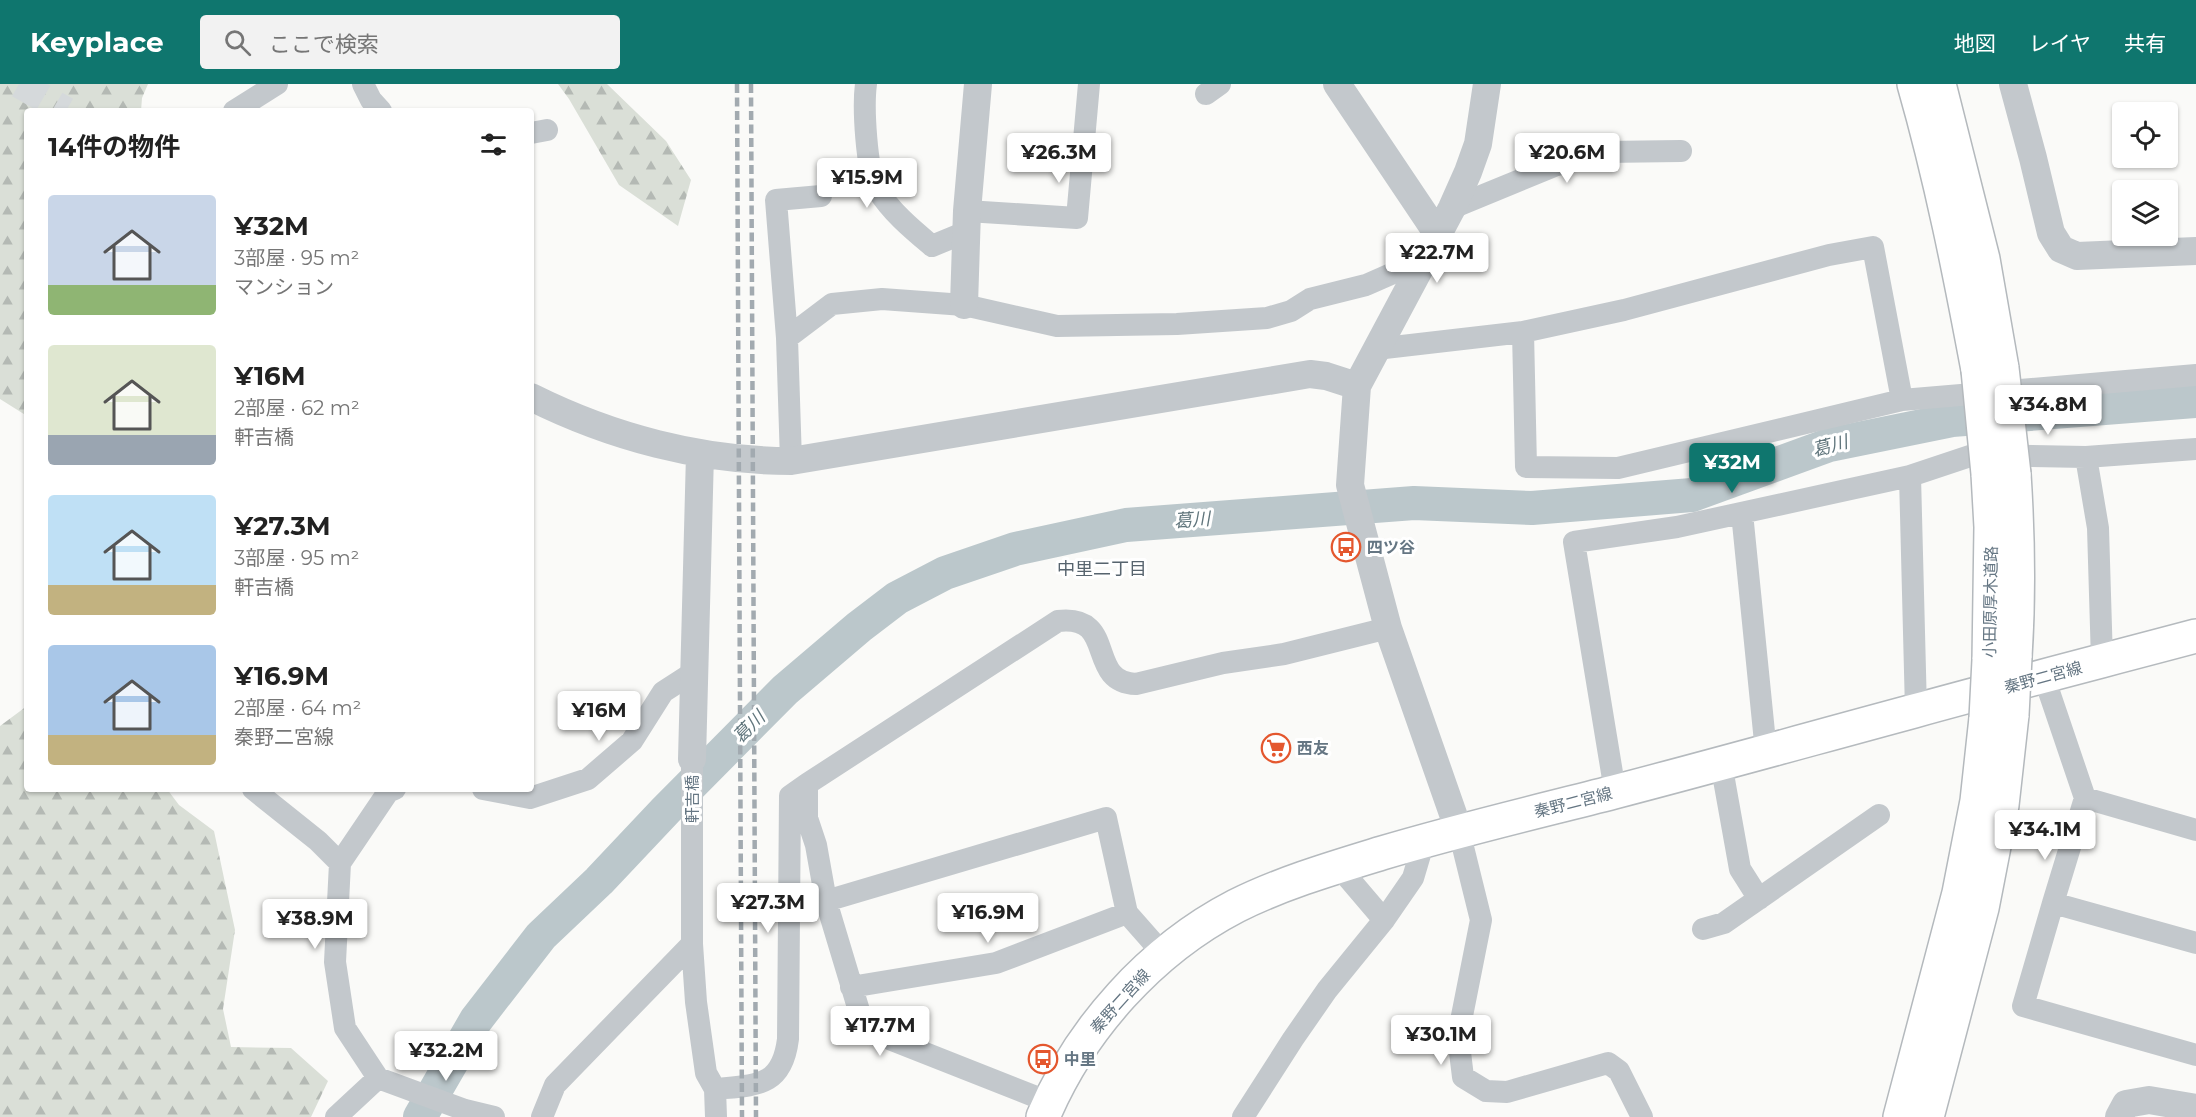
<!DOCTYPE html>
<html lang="ja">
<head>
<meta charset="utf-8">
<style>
	body { margin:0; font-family:Montserrat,"Noto Sans JP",sans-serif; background:#f2f2f2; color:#222; height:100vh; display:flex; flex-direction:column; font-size:22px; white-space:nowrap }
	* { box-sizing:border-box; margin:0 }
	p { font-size:20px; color:#767676 }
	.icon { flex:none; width:33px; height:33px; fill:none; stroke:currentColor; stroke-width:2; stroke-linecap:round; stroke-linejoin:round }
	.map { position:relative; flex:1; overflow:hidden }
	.drawer { position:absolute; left:24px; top:24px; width:510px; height:684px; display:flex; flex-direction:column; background:#fff; border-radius:6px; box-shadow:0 2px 4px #0004 }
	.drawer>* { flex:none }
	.fabs { position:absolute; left:2112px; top:18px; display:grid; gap:12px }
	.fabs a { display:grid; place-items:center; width:66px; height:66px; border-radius:6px; background:#fff; box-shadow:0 2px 4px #0004; font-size:30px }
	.price { position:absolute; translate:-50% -51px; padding:0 14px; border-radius:6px; background:#fff; color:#222; font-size:20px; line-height:39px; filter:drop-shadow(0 2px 3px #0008) }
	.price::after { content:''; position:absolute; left:50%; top:36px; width:18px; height:14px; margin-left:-9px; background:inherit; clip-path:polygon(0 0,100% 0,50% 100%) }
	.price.active { background:#0f766e; color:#fff }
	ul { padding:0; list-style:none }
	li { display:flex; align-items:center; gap:18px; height:150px; padding:0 24px }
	li span { display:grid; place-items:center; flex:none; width:168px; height:120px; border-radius:6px; color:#555 }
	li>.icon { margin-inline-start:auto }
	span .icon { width:72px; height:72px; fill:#fffc; stroke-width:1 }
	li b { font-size:26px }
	h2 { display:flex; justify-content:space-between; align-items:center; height:72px; padding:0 24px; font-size:26px }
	header { display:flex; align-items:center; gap:36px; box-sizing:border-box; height:84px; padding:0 30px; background:#0f766e; color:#fff }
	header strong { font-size:28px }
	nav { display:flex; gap:33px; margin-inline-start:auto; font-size:21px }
	.search { width:420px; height:54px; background:#f2f2f2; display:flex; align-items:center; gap:15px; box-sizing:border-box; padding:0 21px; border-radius:6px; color:#767676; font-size:22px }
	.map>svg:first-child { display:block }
	.forest { fill:url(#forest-firs) }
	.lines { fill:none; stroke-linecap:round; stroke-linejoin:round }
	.river { stroke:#bbc7cb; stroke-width:34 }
	.tertiary-tunnel { stroke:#d5d9db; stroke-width:28; stroke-dasharray:28 14; stroke-linecap:butt }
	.primary-casing { stroke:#b5babe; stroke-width:36 }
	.trunk-casing { stroke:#b4b9bd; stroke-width:36 }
	.minor { stroke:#c3c8cc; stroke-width:22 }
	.tertiary { stroke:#c3c8cc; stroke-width:28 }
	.primary { stroke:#fff; stroke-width:33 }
	.trunk { stroke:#fff; stroke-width:33 }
	.rail { stroke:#a2aab0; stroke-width:4.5; stroke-dasharray:9 4.5; stroke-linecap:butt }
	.trunk-bridge-casing { stroke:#b4b9bd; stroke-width:36; stroke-linecap:butt }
	.trunk-bridge { stroke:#fff; stroke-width:33 }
	.labels { text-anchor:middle; stroke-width:6; stroke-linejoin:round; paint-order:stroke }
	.poi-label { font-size:16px; font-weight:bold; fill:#657683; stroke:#fff; text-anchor:start }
	.street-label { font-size:16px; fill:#657683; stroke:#fff }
	.water-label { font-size:18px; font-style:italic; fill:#60757c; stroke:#fff }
	.neighbourhood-label { font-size:18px; fill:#57646e; stroke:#fff }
</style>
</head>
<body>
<header>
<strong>Keyplace</strong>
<div class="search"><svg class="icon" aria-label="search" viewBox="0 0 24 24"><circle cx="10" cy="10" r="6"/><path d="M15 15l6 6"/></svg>ここで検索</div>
<nav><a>地図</a><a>レイヤ</a><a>共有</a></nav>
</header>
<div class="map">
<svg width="2196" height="1033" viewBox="0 0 2196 1033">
	<defs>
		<pattern id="forest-firs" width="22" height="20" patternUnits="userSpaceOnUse" patternTransform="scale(1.5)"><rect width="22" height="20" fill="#dadfd7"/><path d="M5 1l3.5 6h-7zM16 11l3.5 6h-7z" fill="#b4b9b4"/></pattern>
	</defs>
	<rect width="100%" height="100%" fill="#fafaf8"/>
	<!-- forest -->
	<path class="forest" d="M0,0H148L142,14L141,27H27V332L0,315Z
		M558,0H607L666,57L691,96L678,142L619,101L569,15Z
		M27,622V705H167L179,721L214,747L235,846L223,925L231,963L291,964L328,997L311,1033H0V642Z"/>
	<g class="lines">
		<!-- river -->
		<path class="river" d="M420,1033L476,936L541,852L599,797L666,726L785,606L859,543L897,514L945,489L1015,465L1126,441L1414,419L1532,424L1692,411L1829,361L1952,336L2196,317"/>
		<!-- tertiary-tunnel -->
		<path class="tertiary-tunnel" d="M19,0L66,27"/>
		<!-- primary casing -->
		<g class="primary-casing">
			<path id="primary" d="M1043,1033C1080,945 1151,866 1236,822C1282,799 1333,784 1382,769C1459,746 1536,728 1614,708C1714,682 1814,654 1914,627C2008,601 2102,577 2196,552"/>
		</g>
		<!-- trunk casing -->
		<g class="trunk-casing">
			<path id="trunk" d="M1914,0C1941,94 1960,190 1978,286
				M1939,0L1983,175L2002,284
				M1988,390L1991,443L1989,576
				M2014,390C2018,451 2019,512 2015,573
				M1900,1033L1959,809L1977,717L1986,634
				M1927,1033L1982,824L2002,721L2012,631"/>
		</g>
		<!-- minor -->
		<path class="minor" d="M363,0L371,16L381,27
			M866,0C863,22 866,86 877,105C891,128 913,146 932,162L966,148
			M1206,10L1220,0
			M234,27L277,0
			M531,49L547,46
			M1452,124L1554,82L1604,68L1681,67
			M967,127L1077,134L1089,0
			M1523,248L1526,383L1618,384L1902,316L2196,291
			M787,254L832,220L882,215L964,221L1057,242L1177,240L1267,234L1291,227L1310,215L1366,201L1423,176
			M1376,265L1523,248L1624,226L1829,171L1873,163L1902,316
			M2086,373L2098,444L2102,577
			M791,377L787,254L776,116L821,112
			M1910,392L1973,371L2086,373L2196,365
			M1742,429L1766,668
			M2044,593L2085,714
			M692,675V860L696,918L706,989L715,1005L716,1033
			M1721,679L1740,785L1759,815
			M253,705L318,757L340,779
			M395,705L388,708L340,779L335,878L345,944L378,994L465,1026L494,1033
			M483,705L530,714L588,695L632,657L663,608L694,588
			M1615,707L1574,458L1677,443L1910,392L1916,626
			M2196,746L2085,714L2053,819L2196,859
			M1459,747L1481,836L1458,952L1463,993L1486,1007L1507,1008L1608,979L1619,987L1642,1033
			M1338,782L1384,836
			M826,817L1106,734L1127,829L1164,871
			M2053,819L2023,922L2196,971
			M1703,845L1724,839L1879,731
			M851,903L996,879L1127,829
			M715,1005C757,1001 782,1003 788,955L790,712L807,700
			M1049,1018L892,956L863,940L826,817L816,761L807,734V700L1058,537C1118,530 1085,598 1136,600L1223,579L1284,570L1388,544
			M336,1033L378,994
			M542,1033L555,1001L692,860
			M1243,1033L1293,955L1327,906L1384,836L1413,794L1424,757"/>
		<!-- tertiary -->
		<path class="tertiary" d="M1337,0L1437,149
			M2013,0L2033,74L2051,149L2061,165L2077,172L2196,167
			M964,221L967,127L978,0
			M531,313C611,353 701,377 791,377L1310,290L1326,292L1357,302
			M692,675L700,370
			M1459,747L1388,544L1350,401L1357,302L1452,124L1468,88L1478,60L1487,0
			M2119,1033L2126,1020L2149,1016L2196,1024"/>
		<!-- primary -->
		<use href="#primary" class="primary"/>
		<!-- trunk -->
		<use href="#trunk" class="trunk"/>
		<!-- rail -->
		<path class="rail" d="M737,0L742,1033
			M751,0L756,1033"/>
		<!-- trunk-bridge casing -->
		<g class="trunk-bridge-casing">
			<path id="trunk-bridge" d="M2002,284L2014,390
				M1978,286L1988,390
				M2012,631L2015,573
				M1986,634L1989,576"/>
		</g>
		<!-- trunk-bridge -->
		<use href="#trunk-bridge" class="trunk-bridge"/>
	</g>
	<!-- icons -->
	<defs>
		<g id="bus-ring" transform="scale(1.5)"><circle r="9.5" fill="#fff" stroke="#e4572e" stroke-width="1.5"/><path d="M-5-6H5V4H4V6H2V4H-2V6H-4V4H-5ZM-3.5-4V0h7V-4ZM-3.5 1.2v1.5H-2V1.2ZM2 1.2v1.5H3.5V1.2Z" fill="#e4572e"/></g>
		<g id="supermarket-ring" transform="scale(1.5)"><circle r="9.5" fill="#fff" stroke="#e4572e" stroke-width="1.5"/><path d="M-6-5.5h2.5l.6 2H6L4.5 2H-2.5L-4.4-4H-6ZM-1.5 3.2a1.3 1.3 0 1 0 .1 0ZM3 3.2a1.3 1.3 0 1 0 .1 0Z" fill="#e4572e"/></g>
	</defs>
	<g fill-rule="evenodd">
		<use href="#bus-ring" x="1346" y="463"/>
		<use href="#supermarket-ring" x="1276" y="664"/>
		<use href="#bus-ring" x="1043" y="975"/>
	</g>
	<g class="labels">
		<!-- poi labels -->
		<g class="poi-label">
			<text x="1367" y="469">四ツ谷</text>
			<text x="1297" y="670">西友</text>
			<text x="1064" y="981">中里</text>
		</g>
		<!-- street labels -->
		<g class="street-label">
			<text transform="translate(1990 518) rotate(-89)" y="6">小田原厚木道路</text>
			<text transform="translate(2043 593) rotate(-15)" y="6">秦野二宮線</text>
			<text transform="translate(692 715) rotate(-90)" y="6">軒吉橋</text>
			<text transform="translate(1573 718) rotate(-14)" y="6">秦野二宮線</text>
			<text transform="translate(1120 917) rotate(-48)" y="6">秦野二宮線</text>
		</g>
		<!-- water labels -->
		<g class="water-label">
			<text transform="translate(1830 362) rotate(-15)" y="6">葛川</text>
			<text transform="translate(1192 436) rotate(-4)" y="6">葛川</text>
			<text transform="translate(749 643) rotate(-45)" y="6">葛川</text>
		</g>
		<!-- neighbourhood labels -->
		<g class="neighbourhood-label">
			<text x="1102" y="491">中里二丁目</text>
		</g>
	</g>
</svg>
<div class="fabs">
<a><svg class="icon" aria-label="locate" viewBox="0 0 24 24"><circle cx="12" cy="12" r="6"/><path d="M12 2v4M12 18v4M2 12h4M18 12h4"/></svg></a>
<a><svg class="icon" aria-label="layers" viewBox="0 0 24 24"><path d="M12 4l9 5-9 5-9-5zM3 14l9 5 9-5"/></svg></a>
</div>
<b class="price" style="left:1059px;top:100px">¥26.3M</b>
<b class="price" style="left:1567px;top:100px">¥20.6M</b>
<b class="price" style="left:867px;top:125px">¥15.9M</b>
<b class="price" style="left:1437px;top:200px">¥22.7M</b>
<b class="price" style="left:2048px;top:352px">¥34.8M</b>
<b class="price active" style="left:1732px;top:410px">¥32M</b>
<b class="price" style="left:599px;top:658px">¥16M</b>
<b class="price" style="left:2045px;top:777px">¥34.1M</b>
<b class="price" style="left:768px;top:850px">¥27.3M</b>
<b class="price" style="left:988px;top:860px">¥16.9M</b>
<b class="price" style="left:315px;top:866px">¥38.9M</b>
<b class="price" style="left:880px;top:973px">¥17.7M</b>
<b class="price" style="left:1441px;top:982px">¥30.1M</b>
<b class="price" style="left:446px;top:998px">¥32.2M</b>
<section class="drawer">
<h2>14件の物件<svg class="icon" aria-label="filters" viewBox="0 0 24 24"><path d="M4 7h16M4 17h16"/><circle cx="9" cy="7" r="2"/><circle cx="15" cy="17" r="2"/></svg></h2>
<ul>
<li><span style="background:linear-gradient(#c9d6e8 75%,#8fb573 0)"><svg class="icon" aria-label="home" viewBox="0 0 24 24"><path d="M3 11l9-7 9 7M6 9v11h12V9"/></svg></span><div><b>¥32M</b><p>3部屋 · 95 m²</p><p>マンション</p></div></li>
<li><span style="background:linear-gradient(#dfe7d0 75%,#9aa5b1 0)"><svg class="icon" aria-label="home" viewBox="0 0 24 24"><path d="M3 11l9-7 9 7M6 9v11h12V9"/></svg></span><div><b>¥16M</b><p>2部屋 · 62 m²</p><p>軒吉橋</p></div></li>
<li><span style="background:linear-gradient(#bfe0f5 75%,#c2b280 0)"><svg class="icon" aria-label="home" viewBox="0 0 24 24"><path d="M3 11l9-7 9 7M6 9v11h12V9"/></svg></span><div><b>¥27.3M</b><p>3部屋 · 95 m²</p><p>軒吉橋</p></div></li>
<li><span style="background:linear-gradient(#a9c7e8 75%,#c2b280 0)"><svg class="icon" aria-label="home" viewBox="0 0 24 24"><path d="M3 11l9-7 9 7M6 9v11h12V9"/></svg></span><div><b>¥16.9M</b><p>2部屋 · 64 m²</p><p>秦野二宮線</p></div></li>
</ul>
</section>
</div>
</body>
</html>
